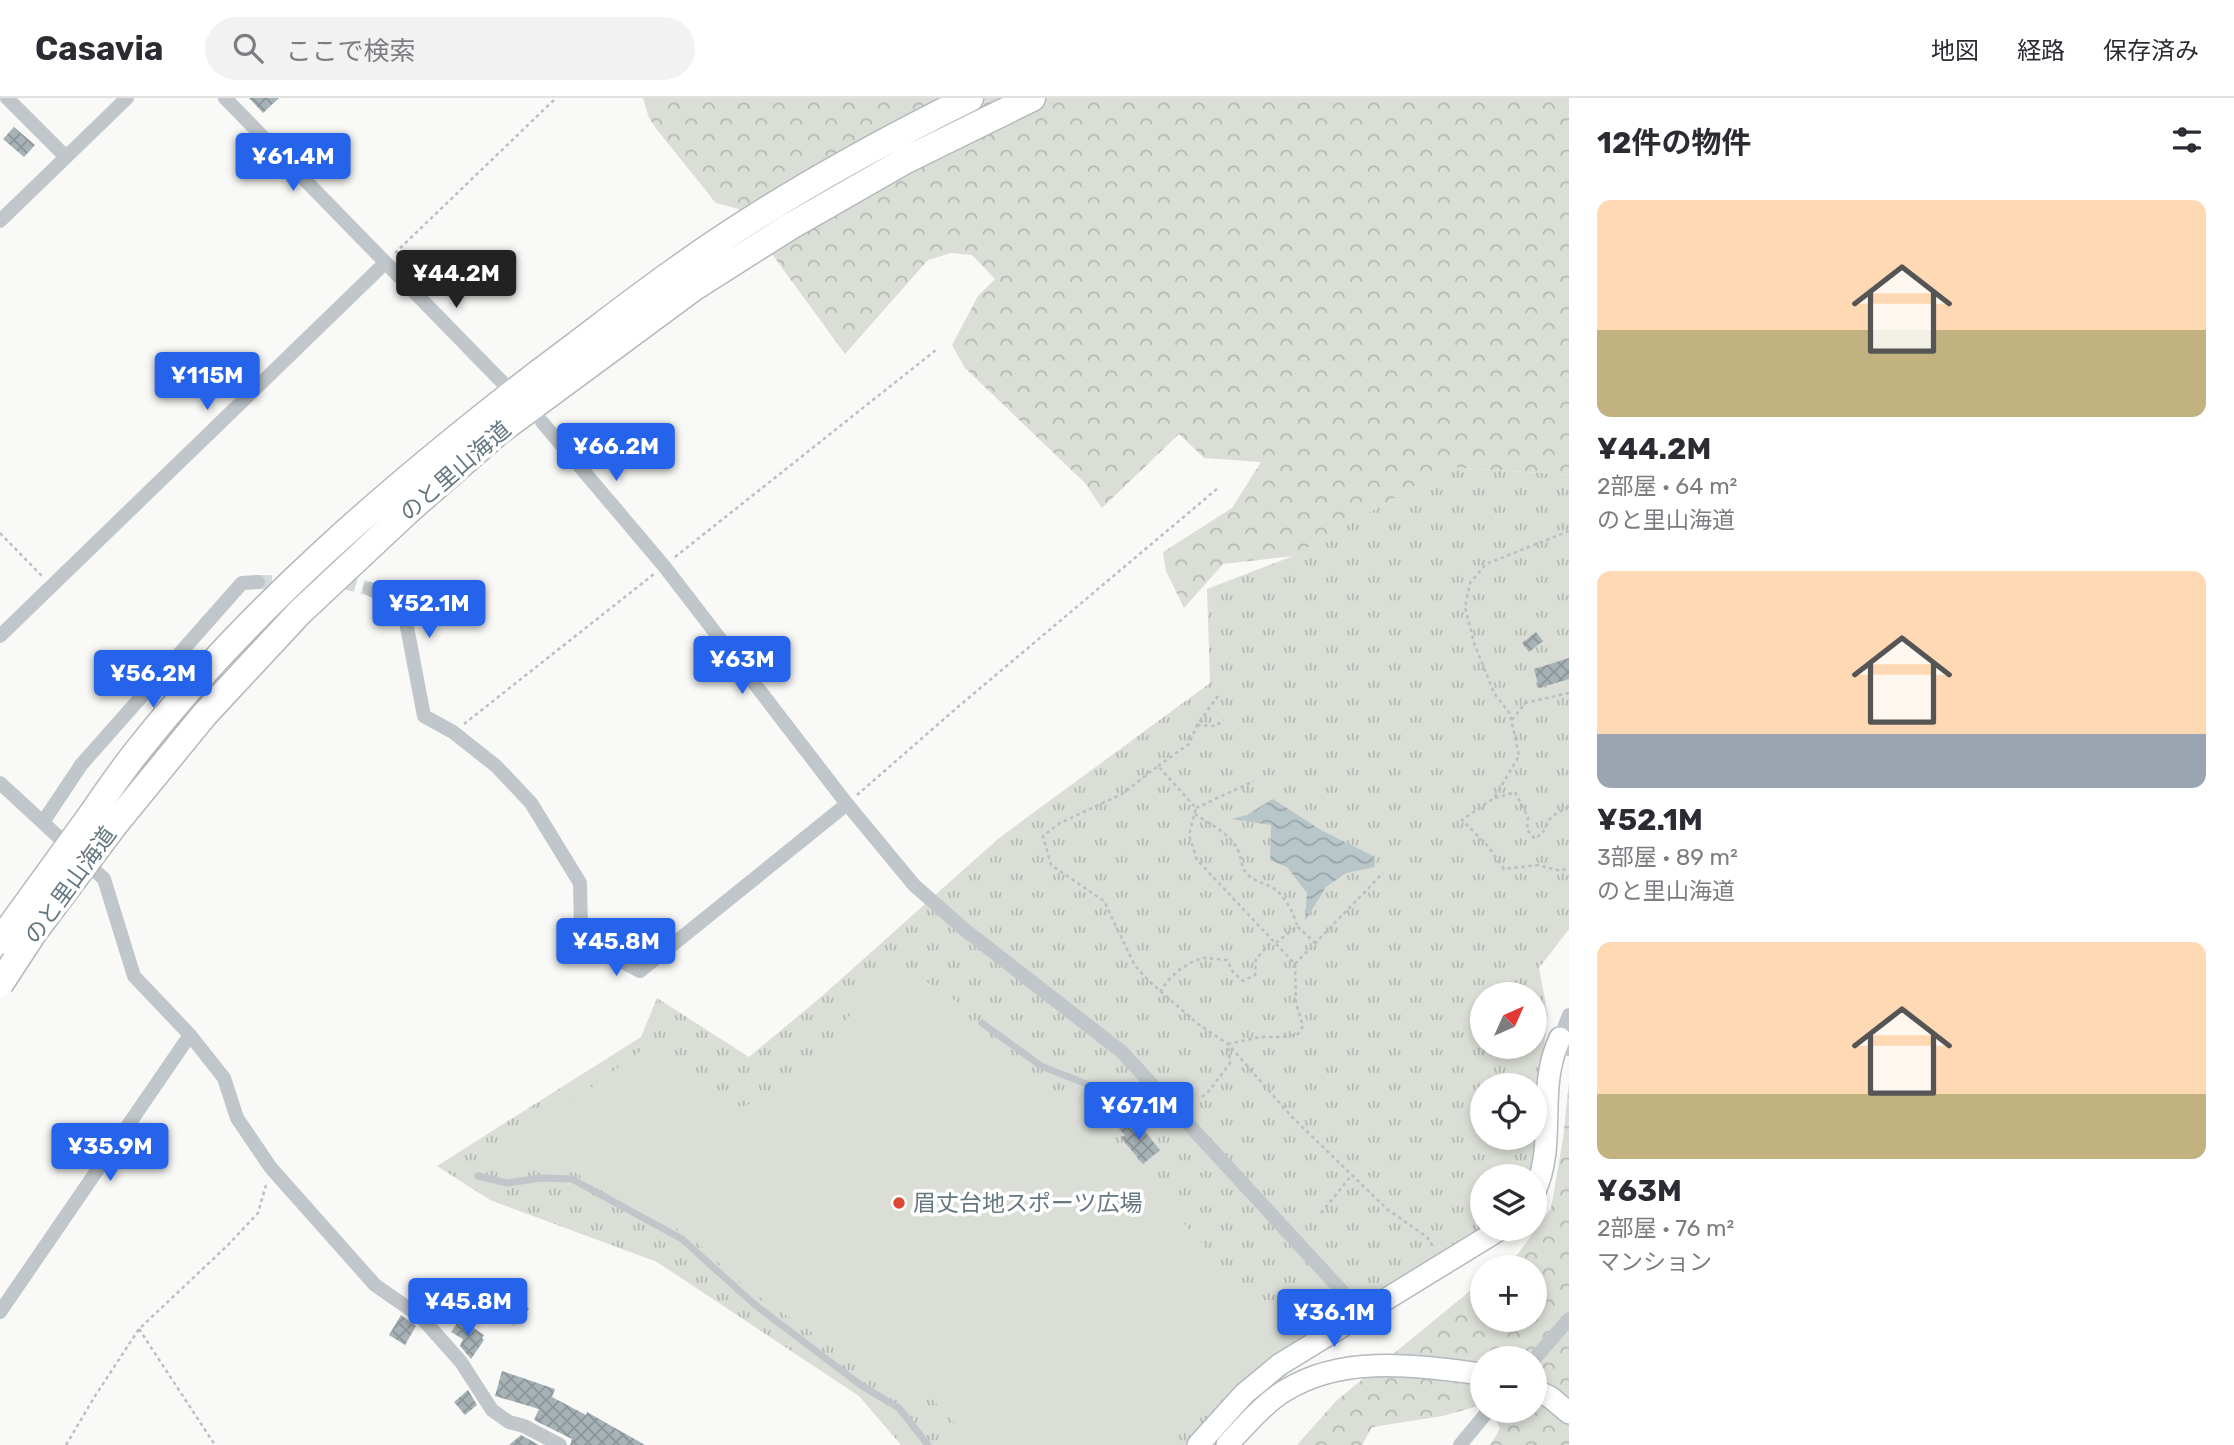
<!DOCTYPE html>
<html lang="ja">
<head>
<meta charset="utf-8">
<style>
	body { margin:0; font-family:Rubik,"Noto Sans JP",sans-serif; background:#f2f2f3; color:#2b2b33; height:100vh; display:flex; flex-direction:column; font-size:26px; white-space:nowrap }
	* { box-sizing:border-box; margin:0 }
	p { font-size:23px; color:#7c7c81 }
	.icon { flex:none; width:38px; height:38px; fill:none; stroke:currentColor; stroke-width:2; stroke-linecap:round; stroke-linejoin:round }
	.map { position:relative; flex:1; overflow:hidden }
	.details { display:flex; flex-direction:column; background:#fff; width:665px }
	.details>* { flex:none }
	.needle { width:46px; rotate:45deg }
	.controls { position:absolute; left:1470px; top:884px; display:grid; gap:14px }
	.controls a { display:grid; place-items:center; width:77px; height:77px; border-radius:50%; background:#fff; box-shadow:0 4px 10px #0003; font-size:35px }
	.price { position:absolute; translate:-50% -60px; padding:0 16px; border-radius:7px; background:#2563eb; color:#fff; font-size:23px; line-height:46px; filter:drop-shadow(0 2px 4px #0008) }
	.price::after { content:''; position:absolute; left:50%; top:42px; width:21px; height:16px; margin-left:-10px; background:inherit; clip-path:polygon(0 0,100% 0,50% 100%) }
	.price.active { background:#222; color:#fff }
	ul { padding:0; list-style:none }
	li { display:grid; align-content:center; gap:14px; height:371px; padding:0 28px }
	li span { display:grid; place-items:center; height:217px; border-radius:14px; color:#555 }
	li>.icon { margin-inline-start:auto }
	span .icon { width:126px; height:126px; fill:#fffc; stroke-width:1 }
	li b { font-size:30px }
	h2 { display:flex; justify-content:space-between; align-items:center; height:84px; padding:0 28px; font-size:30px }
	header { display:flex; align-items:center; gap:42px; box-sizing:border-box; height:98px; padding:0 35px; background:#fff; border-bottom:2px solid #e1e1e2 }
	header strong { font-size:33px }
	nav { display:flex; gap:38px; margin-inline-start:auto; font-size:24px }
	.search { width:490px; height:63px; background:#f2f2f3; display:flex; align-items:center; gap:18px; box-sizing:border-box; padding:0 24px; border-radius:38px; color:#7c7c81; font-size:26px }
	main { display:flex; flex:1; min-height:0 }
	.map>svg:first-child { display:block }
	.forest { fill:url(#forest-crowns) }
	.park { fill:url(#park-tufts); fill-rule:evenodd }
	.garden { fill:#daded6 }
	.water { fill:url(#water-waves) }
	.building { fill:url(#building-cross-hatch) }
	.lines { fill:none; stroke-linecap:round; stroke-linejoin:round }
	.street-tunnel { stroke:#d4d9da; stroke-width:14; stroke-dasharray:14 7; stroke-linecap:butt }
	.secondary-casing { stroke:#b3babd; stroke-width:24 }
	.highway-casing { stroke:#b4b9bc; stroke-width:29 }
	.path { stroke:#bbbfc1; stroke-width:2.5; stroke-dasharray:3.5 3.5; stroke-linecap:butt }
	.lane { stroke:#c0c6c9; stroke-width:7 }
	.street { stroke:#c0c6c9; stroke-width:14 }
	.secondary { stroke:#fff; stroke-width:21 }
	.highway { stroke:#fff; stroke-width:26 }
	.highway-bridge-casing { stroke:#b4b9bc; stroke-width:29; stroke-linecap:butt }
	.highway-bridge { stroke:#fff; stroke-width:26 }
	.poi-dot { fill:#dc4734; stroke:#fff; stroke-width:2.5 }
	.labels { text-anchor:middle; stroke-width:7; stroke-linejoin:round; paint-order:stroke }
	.street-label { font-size:23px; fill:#657881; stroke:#fff }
	.poi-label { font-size:23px; fill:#657881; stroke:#fff; text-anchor:start }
</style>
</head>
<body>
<header>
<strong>Casavia</strong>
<div class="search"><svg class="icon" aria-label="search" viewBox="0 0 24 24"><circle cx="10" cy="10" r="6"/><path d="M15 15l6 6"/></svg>ここで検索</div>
<nav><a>地図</a><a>経路</a><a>保存済み</a></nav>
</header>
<main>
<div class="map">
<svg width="1569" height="1347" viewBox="0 0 1569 1347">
	<defs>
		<pattern id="forest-crowns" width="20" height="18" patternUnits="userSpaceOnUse" patternTransform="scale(1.75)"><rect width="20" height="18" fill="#daded6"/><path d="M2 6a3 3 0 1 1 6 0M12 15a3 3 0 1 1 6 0" fill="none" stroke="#b4b9b3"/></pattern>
		<pattern id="park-tufts" width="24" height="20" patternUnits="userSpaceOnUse" patternTransform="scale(1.75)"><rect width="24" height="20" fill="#daded6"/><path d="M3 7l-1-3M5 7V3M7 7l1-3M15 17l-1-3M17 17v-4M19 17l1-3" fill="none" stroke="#b4b9b3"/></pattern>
		<pattern id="water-waves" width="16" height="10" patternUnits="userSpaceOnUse" patternTransform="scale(1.75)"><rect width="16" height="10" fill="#b8c6c9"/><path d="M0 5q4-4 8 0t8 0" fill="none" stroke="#99a6a9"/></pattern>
		<pattern id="building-cross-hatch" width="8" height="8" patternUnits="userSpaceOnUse" patternTransform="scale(1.75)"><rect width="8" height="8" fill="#a7b2b6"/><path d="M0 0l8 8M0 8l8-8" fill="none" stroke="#8c9699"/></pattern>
	</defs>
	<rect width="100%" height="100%" fill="#f9f9f7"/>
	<!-- forest -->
	<path class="forest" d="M643,0H1569V377L1449,369L1293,458L1223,466L1184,510L1166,473L1163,454L1232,410L1261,364L1204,360L1179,336L1102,410L1085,385L965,270L952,247L978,198L995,181L972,157L951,155L928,162L845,256L739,111L716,105L658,33L649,20Z
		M1569,983V1347H1490L1500,1331L1492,1313L1535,1312V1260H1482V1307L1443,1318L1372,1329L1362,1347H1297L1336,1303L1482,1183V1222H1535V1169H1500L1518,1156L1551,1110L1563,1041Z"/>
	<!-- park -->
	<path class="park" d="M1449,369L1569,377V831L1539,870L1548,918L1535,1012V987H1482V1040H1534V1068L1527,1078H1482V1130L1302,1262L1213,1347H901L859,1298L657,1164L490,1102L437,1068L641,939L657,900L749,959L821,899L999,740L1210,585L1207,491L1293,458ZM1482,896H1535V948H1482Z"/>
	<!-- garden -->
	<path class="garden" d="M891,860L965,909L978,948L1042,990L1086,1006L1099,1029L1283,1238L1155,1347H975L932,1301L897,1291L750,1193L688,1137L574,1074L504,1071L498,1059L643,951L738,1009L767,1002L807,976Z"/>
	<!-- water -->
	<path class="water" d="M1273,701L1321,732L1373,758L1375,769L1346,775L1326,789L1305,823L1307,795L1287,769L1270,762L1271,727L1232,721L1247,717Z"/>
	<!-- building -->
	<path class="building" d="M249,0H279L263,15Z
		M14,29L35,47L24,59L3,41Z
		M1536,534L1543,543L1529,554L1522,545Z
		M1569,560V581L1539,590L1534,571Z
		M1128,1023L1133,1030L1138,1025L1160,1052L1143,1066L1121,1040L1125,1037L1119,1031Z
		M512,1194L529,1211L514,1227L496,1210Z
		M401,1217L416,1228L405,1247L389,1237Z
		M460,1221L484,1237L482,1240L484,1242L471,1261L460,1248L463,1241L451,1234Z
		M502,1273L555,1291L552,1299L586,1317L587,1314L645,1347H570L572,1341L534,1322L539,1311L495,1298Z
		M468,1292L477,1307L465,1317L454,1304Z
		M521,1337L539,1347H509Z"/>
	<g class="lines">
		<!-- street-tunnel -->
		<path class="street-tunnel" d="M258,484L348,485L370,491"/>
		<!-- secondary casing -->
		<g class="secondary-casing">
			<path id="secondary" d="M1535,1093C1557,1044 1536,990 1560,940
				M1535,1292L1550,1299L1569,1315
				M1198,1347L1244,1296L1279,1267L1502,1130
				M1227,1347C1245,1328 1264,1305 1286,1292C1344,1256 1418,1268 1482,1276"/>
		</g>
		<!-- highway casing -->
		<g class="highway-casing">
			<path id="highway" d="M92,716C107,694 122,672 139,651C253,507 395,386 540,274C586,240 631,204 678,171C770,105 869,50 970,0
				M115,726L205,616L299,515L409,412L498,334L693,190L789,129L906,62L1032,0"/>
		</g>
		<!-- path -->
		<path class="path" d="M395,155L556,0
			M1569,433L1486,466L1470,485L1465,509L1474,545L1494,595L1510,616L1519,658L1494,700L1462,722L1487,747L1504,771L1538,767L1561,773L1569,769
			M0,435L42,478
			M675,459L936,252
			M1512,622L1525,605L1569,595
			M464,626L654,476
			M1197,627L1215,628L1224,622
			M1158,668L1189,646L1197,627L1220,595
			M857,697L959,608L1218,390
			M1495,700L1515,694L1528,719L1527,732L1535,741L1543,734L1551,719L1569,708
			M1196,710L1254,683
			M1195,716C1208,725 1229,735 1237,750C1242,759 1240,768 1247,776C1256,785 1266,785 1275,791C1285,799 1295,817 1297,828
			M1276,845L1297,828L1316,846
			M1295,866L1383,775
			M1160,894C1169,879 1186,863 1205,860C1212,860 1220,862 1227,862L1233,874L1243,883L1255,877L1256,861L1273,842
			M1202,999L1209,993L1230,965L1228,946L1260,939H1282L1298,936L1303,928L1296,905L1295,866L1197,762L1189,737L1196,710L1158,668L1122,696L1060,725L1043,738L1051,767L1104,803L1135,868L1150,884L1198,926L1228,946L1292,1019L1387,1111L1427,1139L1434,1150
			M1321,1115L1352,1077
			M139,1231L215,1347
			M66,1347L95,1298L139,1231L228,1147L258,1115L266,1087"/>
		<!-- lane -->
		<path class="lane" d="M982,925L1041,968L1104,993L1147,1018H1157L1173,1010
			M478,1078L507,1085L541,1080L572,1081L682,1141L754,1206L862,1288L899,1310L928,1347"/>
		<!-- street -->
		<path class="street" d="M7,0L66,59
			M225,0L502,284
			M0,123L127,0
			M542,324L664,468L847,706L914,787L965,832L1122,954L1364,1217
			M370,491L403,508L424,618L453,634L496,668L531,705L580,785L581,832L605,855L640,873L847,706
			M0,538L385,165
			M0,685L104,781L134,878L190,937L224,980L237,1020L271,1070L375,1187L421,1219L461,1264L492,1312L509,1324L524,1328L560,1347
			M43,724L81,667L242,485L258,484
			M1569,917L1560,940L1569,951
			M0,1214L190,937
			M1535,1260L1569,1221
			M1460,1347L1489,1312"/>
		<!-- secondary -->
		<use href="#secondary" class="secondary"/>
		<!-- highway -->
		<use href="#highway" class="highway"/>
		<!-- highway-bridge casing -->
		<g class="highway-bridge-casing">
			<path id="highway-bridge" d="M0,843L92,716
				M0,886L34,834L115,726"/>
		</g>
		<!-- highway-bridge -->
		<use href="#highway-bridge" class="highway-bridge"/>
	</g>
	<!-- markers -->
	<circle class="poi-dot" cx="899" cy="1105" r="7"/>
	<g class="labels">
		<!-- street labels -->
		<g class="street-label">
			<text transform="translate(455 373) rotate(-41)" y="8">のと里山海道</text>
			<text transform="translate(70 787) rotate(-54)" y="8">のと里山海道</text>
		</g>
		<!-- poi labels -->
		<g class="poi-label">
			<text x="913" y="1113">眉丈台地スポーツ広場</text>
		</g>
	</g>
</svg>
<div class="controls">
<a><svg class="needle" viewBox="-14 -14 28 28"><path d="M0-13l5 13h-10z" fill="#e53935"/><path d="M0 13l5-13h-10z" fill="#7c7c81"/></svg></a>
<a><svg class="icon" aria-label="locate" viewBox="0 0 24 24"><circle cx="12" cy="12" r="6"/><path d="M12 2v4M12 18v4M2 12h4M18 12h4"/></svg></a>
<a><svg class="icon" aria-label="layers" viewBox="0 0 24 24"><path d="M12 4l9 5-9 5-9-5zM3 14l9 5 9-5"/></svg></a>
<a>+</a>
<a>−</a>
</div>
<b class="price" style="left:293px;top:95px">¥61.4M</b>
<b class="price active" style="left:456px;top:212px">¥44.2M</b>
<b class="price" style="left:207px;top:314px">¥115M</b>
<b class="price" style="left:616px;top:385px">¥66.2M</b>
<b class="price" style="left:429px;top:542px">¥52.1M</b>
<b class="price" style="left:742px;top:598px">¥63M</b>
<b class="price" style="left:153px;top:612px">¥56.2M</b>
<b class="price" style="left:616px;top:880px">¥45.8M</b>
<b class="price" style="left:1139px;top:1044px">¥67.1M</b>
<b class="price" style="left:110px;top:1085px">¥35.9M</b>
<b class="price" style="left:468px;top:1240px">¥45.8M</b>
<b class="price" style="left:1334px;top:1251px">¥36.1M</b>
</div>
<section class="details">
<h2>12件の物件<svg class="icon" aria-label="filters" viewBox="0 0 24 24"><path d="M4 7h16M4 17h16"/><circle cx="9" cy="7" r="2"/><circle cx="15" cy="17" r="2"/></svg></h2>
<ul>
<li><span style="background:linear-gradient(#ffd9b3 60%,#c2b280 0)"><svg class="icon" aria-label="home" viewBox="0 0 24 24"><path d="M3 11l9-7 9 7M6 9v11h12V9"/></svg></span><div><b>¥44.2M</b><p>2部屋 · 64 m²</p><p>のと里山海道</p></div></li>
<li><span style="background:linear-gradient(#ffd9b3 75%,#9aa5b1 0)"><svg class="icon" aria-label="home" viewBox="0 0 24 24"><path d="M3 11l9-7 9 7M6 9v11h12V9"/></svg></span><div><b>¥52.1M</b><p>3部屋 · 89 m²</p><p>のと里山海道</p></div></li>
<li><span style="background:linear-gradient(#ffd9b3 70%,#c2b280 0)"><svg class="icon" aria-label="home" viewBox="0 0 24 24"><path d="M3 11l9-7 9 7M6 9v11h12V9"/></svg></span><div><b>¥63M</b><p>2部屋 · 76 m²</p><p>マンション</p></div></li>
</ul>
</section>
</main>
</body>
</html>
